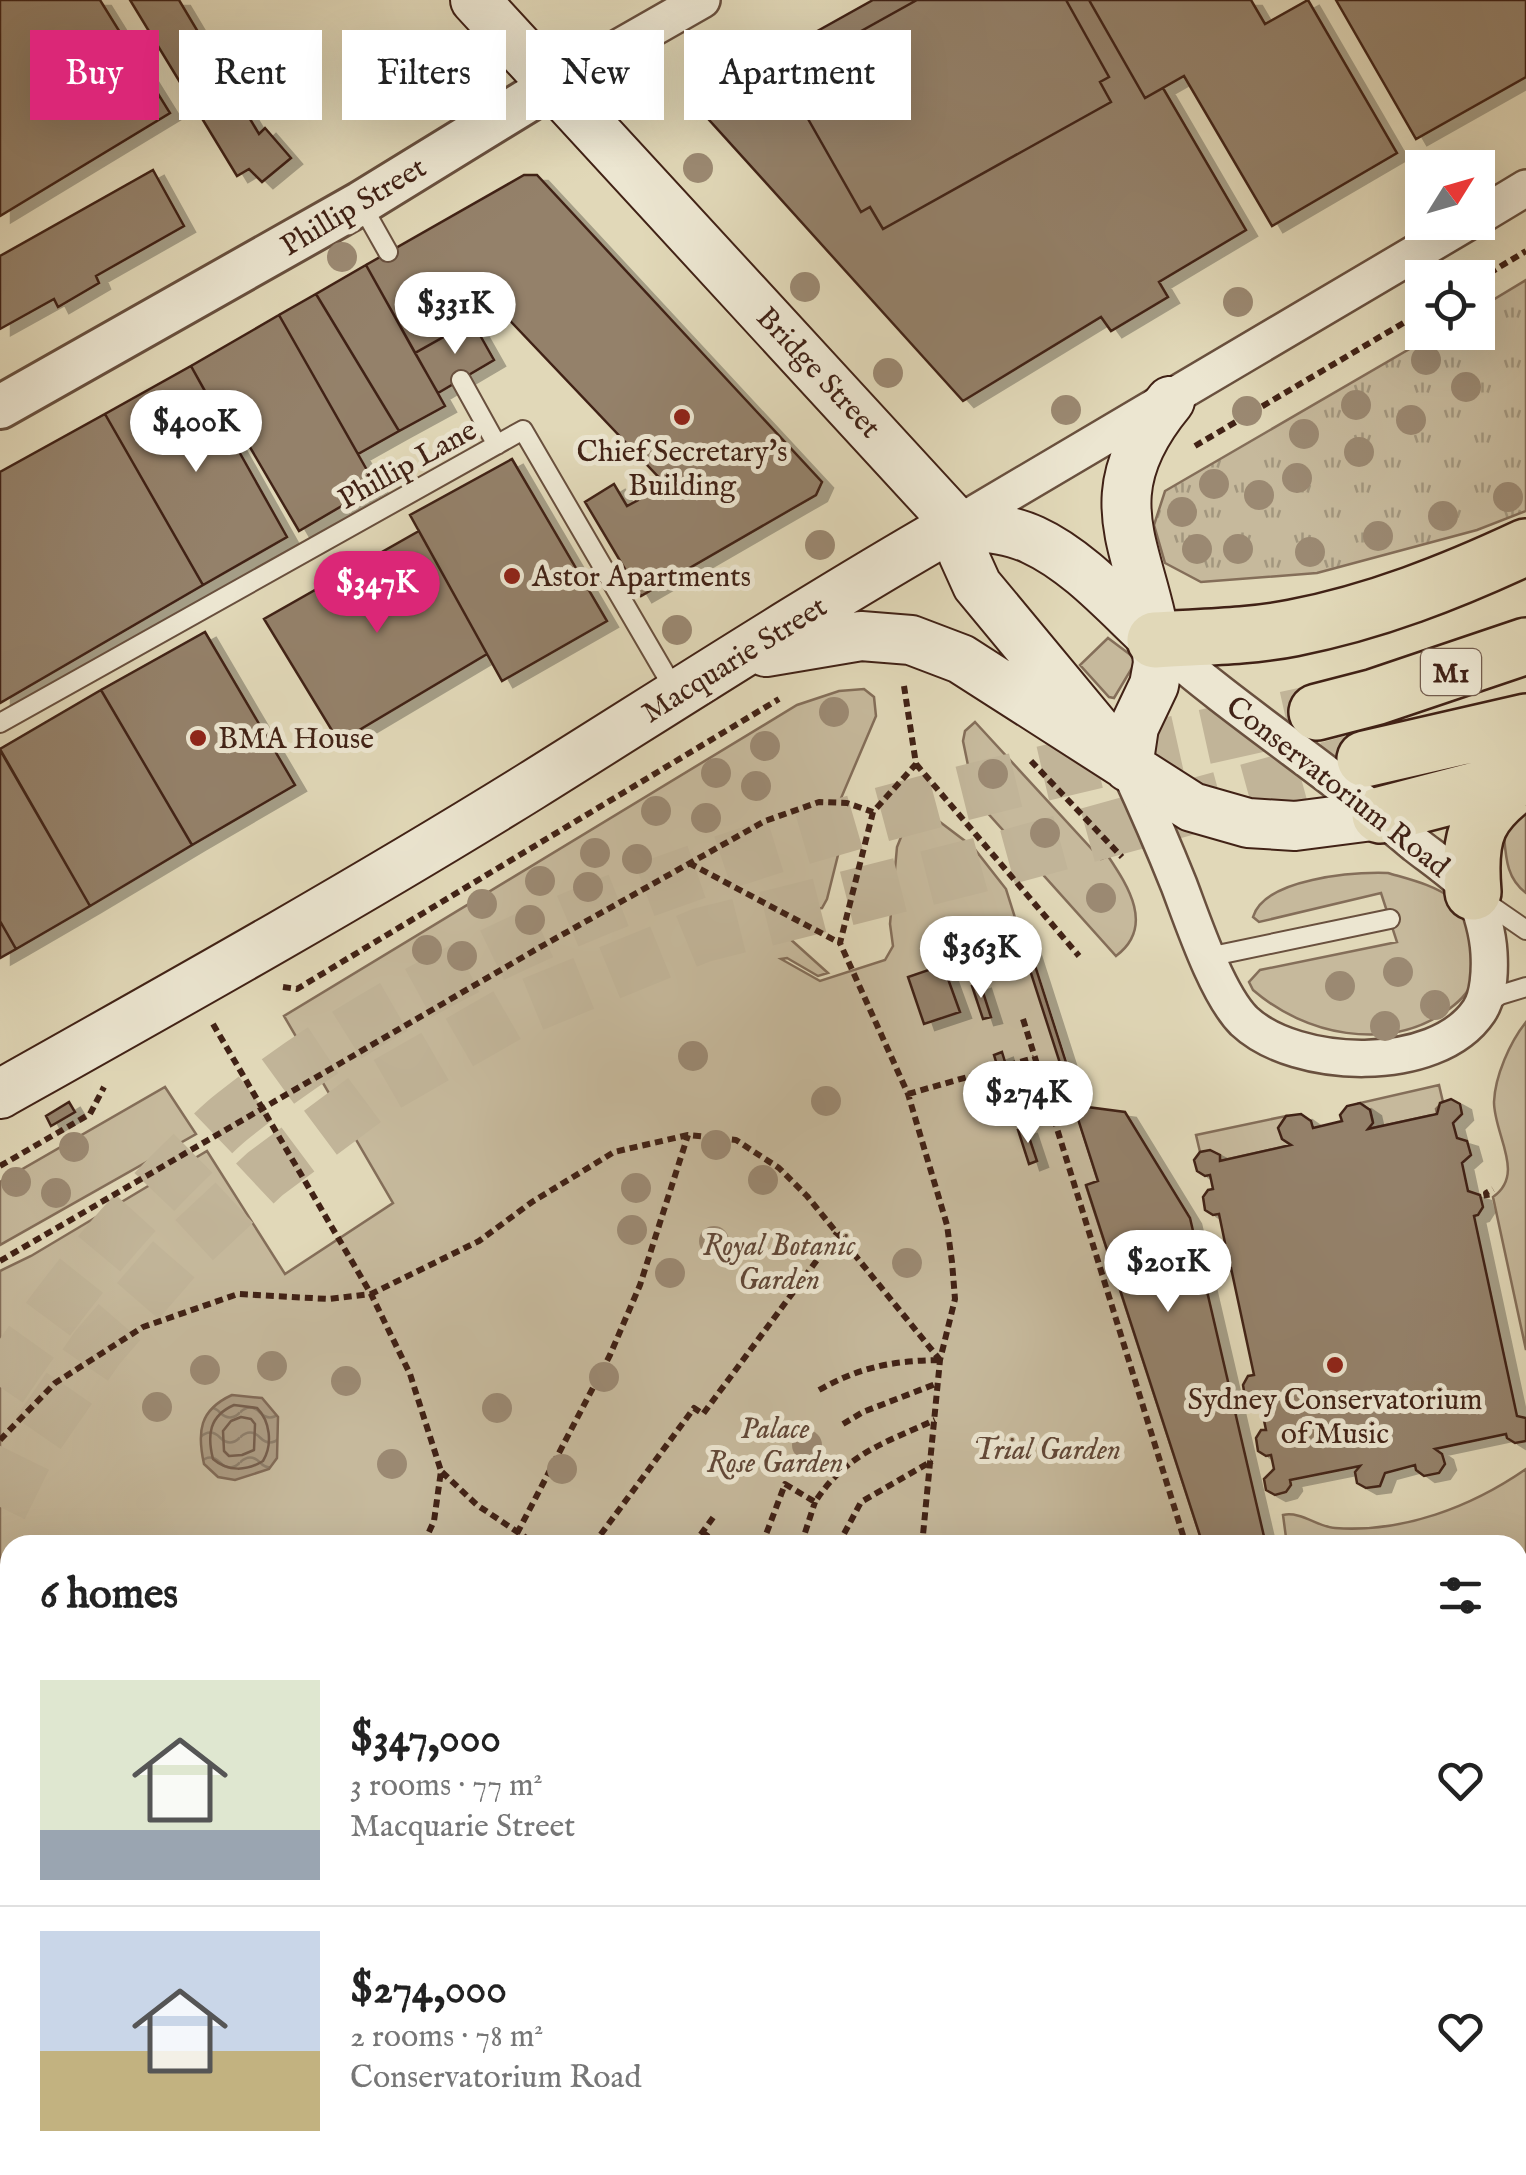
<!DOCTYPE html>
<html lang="en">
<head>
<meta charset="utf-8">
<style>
	body { margin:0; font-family:"IM FELL English",serif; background:#f2f2f2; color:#222; height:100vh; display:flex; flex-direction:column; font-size:38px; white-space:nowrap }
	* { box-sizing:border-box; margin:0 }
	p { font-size:32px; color:#767676 }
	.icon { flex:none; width:55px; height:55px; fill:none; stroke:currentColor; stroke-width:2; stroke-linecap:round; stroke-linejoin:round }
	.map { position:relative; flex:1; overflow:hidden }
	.panel { position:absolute; left:0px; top:1535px; width:1528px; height:640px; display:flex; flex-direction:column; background:#fff; border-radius:30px 30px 0 0; box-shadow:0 10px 40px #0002 }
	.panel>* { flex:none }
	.guide { position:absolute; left:30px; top:30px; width:1000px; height:90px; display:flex; gap:20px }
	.needle { width:65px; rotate:53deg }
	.tools { position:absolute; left:1405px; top:150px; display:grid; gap:20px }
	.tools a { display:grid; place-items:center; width:90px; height:90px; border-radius:0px; background:#fff; box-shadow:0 10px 40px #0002; font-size:50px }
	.price { position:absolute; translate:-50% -85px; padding:0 22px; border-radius:35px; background:#fff; color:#222; font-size:32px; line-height:65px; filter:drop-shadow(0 2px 5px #0008) }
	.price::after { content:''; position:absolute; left:50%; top:60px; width:30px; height:22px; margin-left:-15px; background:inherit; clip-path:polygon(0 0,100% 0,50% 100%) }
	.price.selected { background:#db2777; color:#fff }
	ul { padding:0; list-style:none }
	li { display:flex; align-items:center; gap:30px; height:250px; padding:0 40px }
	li+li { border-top:2px solid #e0e0e0 }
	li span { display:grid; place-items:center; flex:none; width:280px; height:200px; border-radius:0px; color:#555 }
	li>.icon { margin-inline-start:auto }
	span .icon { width:120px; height:120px; fill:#fffc; stroke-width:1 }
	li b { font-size:42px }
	h2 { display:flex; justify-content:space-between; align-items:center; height:120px; padding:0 40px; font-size:42px }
	.chip { padding:0 35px; border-radius:0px; background:#fff; box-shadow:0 10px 40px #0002; font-size:35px; line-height:90px }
	.chip.selected { background:#db2777; color:#fff }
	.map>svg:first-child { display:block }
	.green { fill:#c6b99c; stroke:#846e59; stroke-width:2.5 }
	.forest { fill:url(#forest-firs); stroke:#846e59; stroke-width:2.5 }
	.park { fill:url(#park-tufts); stroke:#846e59; stroke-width:2.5 }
	.water { fill:url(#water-waves); stroke:#816a56; stroke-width:2.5 }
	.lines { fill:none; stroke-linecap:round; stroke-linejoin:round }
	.shore { stroke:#765e4c; stroke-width:2.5 }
	.building { fill:#94816a; stroke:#412216; stroke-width:2.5; filter:url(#shadow) }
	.motorway-tunnel { stroke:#c1b498; stroke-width:55; stroke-dasharray:55 28; stroke-linecap:butt }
	.service-casing { stroke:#69503e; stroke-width:22 }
	.minor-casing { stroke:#69503e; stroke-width:40 }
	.tertiary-casing { stroke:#69503e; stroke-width:48 }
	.secondary-casing { stroke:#412216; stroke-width:52 }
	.motorway-casing { stroke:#412216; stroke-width:60 }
	.path { stroke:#412216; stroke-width:6; stroke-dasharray:8 5; stroke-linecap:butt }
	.service { stroke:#ece6d1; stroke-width:18 }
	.minor { stroke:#ece6d1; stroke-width:35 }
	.tertiary { stroke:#ece6d1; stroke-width:42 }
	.secondary { stroke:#ece6d1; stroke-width:48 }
	.motorway { stroke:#e1d8b8; stroke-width:55 }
	.tree { fill:#9b8972 }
	.poi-dot { fill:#8f2418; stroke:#ece6d1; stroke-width:4 }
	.labels { text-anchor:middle; stroke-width:10; stroke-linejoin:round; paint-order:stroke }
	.shield { fill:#ece6d1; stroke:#745d4e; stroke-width:2.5 }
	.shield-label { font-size:28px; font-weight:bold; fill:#412216 }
	.street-label { font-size:30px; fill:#412216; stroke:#ece6d1 }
	.poi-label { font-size:30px; fill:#412216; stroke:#ece6d1 }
	.park-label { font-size:30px; font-style:italic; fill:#624838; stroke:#ece6d1 }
</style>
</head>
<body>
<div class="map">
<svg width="1526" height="2175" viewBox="0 0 1526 2175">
	<defs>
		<pattern id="forest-firs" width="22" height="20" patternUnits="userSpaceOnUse" patternTransform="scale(2.5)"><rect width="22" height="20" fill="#c6b99c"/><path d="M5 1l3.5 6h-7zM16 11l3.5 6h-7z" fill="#a2967e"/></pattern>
		<pattern id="park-tufts" width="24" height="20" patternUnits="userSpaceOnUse" patternTransform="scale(2.5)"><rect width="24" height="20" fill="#c6b99c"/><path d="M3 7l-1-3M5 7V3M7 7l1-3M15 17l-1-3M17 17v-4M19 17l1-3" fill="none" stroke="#a2967e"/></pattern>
		<pattern id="water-waves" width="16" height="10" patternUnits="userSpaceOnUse" patternTransform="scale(2.5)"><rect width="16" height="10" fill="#ab9a81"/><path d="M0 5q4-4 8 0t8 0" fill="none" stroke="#8d7d69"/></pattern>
		<filter id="shadow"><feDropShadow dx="11" dy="6" stdDeviation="0" flood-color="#0004"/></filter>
	</defs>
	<rect width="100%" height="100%" fill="#e1d8b8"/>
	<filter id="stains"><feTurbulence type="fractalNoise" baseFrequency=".002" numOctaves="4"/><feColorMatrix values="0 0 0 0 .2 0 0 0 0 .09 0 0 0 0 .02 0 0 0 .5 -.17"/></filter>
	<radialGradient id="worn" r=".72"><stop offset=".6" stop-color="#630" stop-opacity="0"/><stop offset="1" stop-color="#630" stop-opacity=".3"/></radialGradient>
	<!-- green -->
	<path class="green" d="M1108,638L1132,656L1135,663L1114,698L1109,697L1080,665Z
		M864,689L874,697L876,716L833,817L844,822V831L827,899L822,908L814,909L799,902L788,937L828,973L818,976L787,958L781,959L820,981L885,960L893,946L890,924L897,847L903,832L920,822H940L973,847L1006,889L1098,1181L1086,1186L1203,1545H10V2165H1518V1708L1526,1707V2175H0V1271L31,1256L207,1151L285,1274L393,1203L284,1016L797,705L839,691Z
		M975,722L1101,859L1108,856C1128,886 1155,927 1116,956L975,799L963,741L965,731Z
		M1526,808V893C1507,879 1506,859 1504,836Z
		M1388,873C1408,879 1435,885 1452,899C1469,912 1474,933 1473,953C1473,962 1474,976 1471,984C1467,996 1455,1005 1445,1012C1386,1052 1305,1035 1253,990L1249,982L1260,970L1397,942L1381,893L1259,922L1253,917C1265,878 1354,872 1388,873Z
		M1526,1022V1350L1493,1197C1526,1174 1494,1135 1494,1102C1495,1076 1510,1042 1526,1022Z
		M1439,1085L1443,1102L1436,1109L1437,1114L1368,1129L1373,1122L1370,1110L1360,1103Z
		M165,1087L196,1134L0,1245V1182Z
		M1286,1116L1282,1139L1291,1145L1220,1161L1219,1155L1200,1152L1196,1135Z
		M1526,1469V1648L1518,1635V1545H1457L1454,1541L1448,1545H1287L1283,1515C1301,1511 1318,1527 1335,1528C1403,1533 1471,1507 1526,1469Z"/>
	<!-- forest -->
	<path class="forest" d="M10,1573V1703L0,1697V1592Z
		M0,2013L10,2061V2165H47L52,2175H0Z
		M709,2165H813L817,2175H690Z"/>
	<!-- park -->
	<path class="park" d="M1526,280V511L1477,530L1317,573L1201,582L1165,563L1154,525L1165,491L1437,333L1478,332V309Z"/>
	<!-- water -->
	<path class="water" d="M232,1395L262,1398L278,1417L277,1458L269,1469L235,1480L218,1477L204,1464C197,1432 199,1410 232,1395Z"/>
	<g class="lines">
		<!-- shore -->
		<path class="shore" d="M234,1405L257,1408C270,1421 273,1444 263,1461C247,1471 228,1472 213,1459C207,1435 209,1416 234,1405Z
			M241,1417L251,1419L255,1424L254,1450L242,1455L229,1456L224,1451L223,1431L231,1421Z"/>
	</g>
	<!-- building -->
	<path class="building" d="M0,0H100L170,113L0,216Z
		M130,0H179L259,134L265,128L291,158L262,182L249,169L237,176Z
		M873,0H1089L1145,98L1163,88L1246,230L1159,282L1168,297L1111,331L1101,317L963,401L692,101Z
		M917,0H1066L1109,77L1100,82L1111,102L883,229L870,207L861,212L795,96L805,90L793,69Z
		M1089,0H1251L1265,24L1308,0L1397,153L1272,226L1184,76L1145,98Z
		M1336,0H1526V77L1416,139Z
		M153,170L184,226L96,276L99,283L58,307L54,299L0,329V256Z
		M524,175H537L822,482L816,495L641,596L585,502L614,484L627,506L666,485L497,307L415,353L366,265Z
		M366,265L445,406L399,431L316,294Z
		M316,294L399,431L358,454L279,315Z
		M279,315L376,486L299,531L227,408L217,413L191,366Z
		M472,321L494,360L438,393L415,353Z
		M191,366L287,537L203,585L105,414Z
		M105,414L203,585L0,703V472Z
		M512,459L607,621L502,681L410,515Z
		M419,531L487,654L339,742L264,619Z
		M205,632L295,785L192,845L101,690Z
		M101,690L192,845L90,906L0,749Z
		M0,750L90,906L16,949L0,921Z
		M0,921L16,949L0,958Z
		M1023,928L1080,1106L1125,1112L1190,1218L1266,1545H1203L1086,1185L1098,1181L1018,933Z
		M943,965L960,1012L924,1024L908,977Z
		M980,983L991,1017L983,1019L972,986Z
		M1002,1052L1015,1095L1007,1097L994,1055Z
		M1451,1099L1460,1104L1462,1114L1453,1123L1457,1138L1467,1141L1471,1155L1462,1163L1468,1191L1480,1195L1483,1207L1478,1215L1474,1216L1517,1416L1526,1418V1441L1515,1443L1507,1438L1506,1434L1435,1449L1442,1454L1445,1464L1439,1473L1424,1476L1416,1470L1415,1465L1385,1473L1380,1486L1366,1488L1357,1483L1355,1472L1360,1466L1290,1480L1291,1485L1286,1492L1275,1495L1266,1490L1264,1479L1274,1469L1271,1455L1266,1456L1258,1451L1256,1438L1261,1430H1266L1260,1401L1254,1402L1245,1397L1243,1385L1248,1376L1254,1375L1231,1268L1217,1264L1215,1254L1220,1244L1225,1243L1219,1214L1213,1215L1205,1210L1203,1197L1208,1190L1213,1189L1210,1175L1205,1176L1197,1171L1194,1160L1200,1152L1210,1150L1220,1155V1161L1291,1145L1282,1139L1278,1128L1286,1116L1301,1114L1311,1121L1313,1128L1342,1121L1340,1115L1347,1106L1360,1103L1370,1110L1373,1123L1368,1129L1437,1114L1440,1103Z
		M69,1102L75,1112L51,1126L46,1116Z
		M1026,1128L1037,1161L1029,1164L1018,1130Z"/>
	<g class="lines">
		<!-- motorway-tunnel -->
		<path class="motorway-tunnel" d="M0,1387C55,1306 113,1231 184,1162C200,1147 216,1129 234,1115C537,873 948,794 1317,712
			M0,1507L32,1442L97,1348L175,1258L265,1174L382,1087L509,1014L702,935L979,865L1365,759"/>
		<!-- service casing -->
		<g class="service-casing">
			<path id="service" d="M361,204L388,252
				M461,380L497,445
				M0,723L523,430L677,694
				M1481,899L1526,930
				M1208,957L1390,919
				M1486,1004L1500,995L1526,987"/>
		</g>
		<!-- minor casing -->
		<g class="minor-casing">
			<path id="minor" d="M553,85L702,0
				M1478,217L1526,188
				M957,524L1468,222
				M1128,767C1146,806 1163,845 1179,885C1193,922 1217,994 1244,1021C1296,1070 1436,1075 1479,1011C1489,996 1490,970 1489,953C1488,935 1482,910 1473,894C1464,879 1431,857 1416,845C1332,773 1238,713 1155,640"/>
		</g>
		<!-- tertiary casing -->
		<g class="tertiary-casing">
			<path id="tertiary" d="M0,407L361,203L553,85"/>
		</g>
		<!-- secondary casing -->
		<g class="secondary-casing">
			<path id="secondary" d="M475,0L957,524L963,554L977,585L1128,767
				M957,524C982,527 1010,529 1033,540C1079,561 1118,606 1155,640
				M766,652L861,636L911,640L961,659L1192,807L1248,823L1295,826L1380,815
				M1128,767L1134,727L1154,685L1158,663C1149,554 1085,504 1170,401
				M0,1094C178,994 357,894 531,786C672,698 812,607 957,524"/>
		</g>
		<!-- motorway casing -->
		<g class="motorway-casing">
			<path id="motorway" d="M1155,640C1201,637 1248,637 1293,628C1375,612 1451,582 1526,547
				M1317,712L1375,697L1526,646
				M1365,759L1526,722
				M1380,815L1526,777
				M1473,892C1468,833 1477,812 1526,778"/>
		</g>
		<!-- path -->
		<path class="path" d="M1478,280L1526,251
			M1195,446L1422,312
			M904,686L916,764L873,812L840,943L908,1094L947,1225L952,1262L955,1299L940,1360L922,1545
			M1031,761L1122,857
			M916,764L1079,956
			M689,863L840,943
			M283,987L297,989L779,699
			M1023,1019L1186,1545
			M213,1024L371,1294L479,1241L532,1202L614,1152L688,1135L736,1140L779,1168L807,1196L940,1360
			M908,1094L1034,1058
			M0,1166L90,1114L104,1087
			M1487,1198L1486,1193L1493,1189
			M0,1261L542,946L765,821L819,802L847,803L873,812
			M819,1390C860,1367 892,1361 938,1360
			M843,1424L863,1412L938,1383
			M0,1440L55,1383L143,1327L238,1294L329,1299L371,1294L410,1374L441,1471L434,1521L423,1545
			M442,1472L477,1505L537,1545
			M702,1532L720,1545
			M511,1545L610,1355L640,1285L688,1135
			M593,1545L694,1408L703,1414L837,1233
			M693,1545L715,1515
			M762,1545L785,1484L815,1502C846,1454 884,1443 935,1420
			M801,1545L815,1502
			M838,1545L861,1502L932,1461
			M1518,1691L1526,1688
			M1518,1749L1526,1744
			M0,1765L10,1768
			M1518,1788L1526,1782
			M1518,1857L1526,1852
			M1518,1917L1526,1910
			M1526,1935L1522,1947L1526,1955
			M1518,1979L1526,1973
			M1518,2014L1526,2008
			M72,2165L78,2175
			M855,2165L859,2175
			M1167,2165L1179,2175
			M622,2175L641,2165
			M1062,2175L1076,2165
			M1291,2175L1305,2165"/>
		<!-- service -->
		<use href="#service" class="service"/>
		<!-- minor -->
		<use href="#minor" class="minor"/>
		<!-- tertiary -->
		<use href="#tertiary" class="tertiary"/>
		<!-- secondary -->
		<use href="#secondary" class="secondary"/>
		<!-- motorway -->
		<use href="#motorway" class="motorway"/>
	</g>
	<!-- trees -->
	<g class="tree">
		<circle cx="698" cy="168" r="15"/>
		<circle cx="342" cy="257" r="15"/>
		<circle cx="805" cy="287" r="15"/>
		<circle cx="1238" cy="302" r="15"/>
		<circle cx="1426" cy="360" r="15"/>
		<circle cx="888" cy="373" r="15"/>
		<circle cx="1466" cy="387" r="15"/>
		<circle cx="1356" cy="405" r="15"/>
		<circle cx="1066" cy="410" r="15"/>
		<circle cx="1247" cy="411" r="15"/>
		<circle cx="1411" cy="420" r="15"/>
		<circle cx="1304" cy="434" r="15"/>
		<circle cx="1359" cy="452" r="15"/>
		<circle cx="1297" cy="478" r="15"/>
		<circle cx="1214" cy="484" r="15"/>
		<circle cx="1259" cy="495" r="15"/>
		<circle cx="1508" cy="497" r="15"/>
		<circle cx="1182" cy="512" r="15"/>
		<circle cx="1443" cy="516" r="15"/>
		<circle cx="1378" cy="536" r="15"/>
		<circle cx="820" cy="545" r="15"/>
		<circle cx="1197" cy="549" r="15"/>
		<circle cx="1238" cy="549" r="15"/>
		<circle cx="1310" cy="552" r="15"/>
		<circle cx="677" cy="630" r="15"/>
		<circle cx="834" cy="712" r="15"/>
		<circle cx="765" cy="746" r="15"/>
		<circle cx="716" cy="773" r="15"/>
		<circle cx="993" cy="774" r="15"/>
		<circle cx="756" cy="786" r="15"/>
		<circle cx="656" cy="811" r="15"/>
		<circle cx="706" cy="818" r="15"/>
		<circle cx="1045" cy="833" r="15"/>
		<circle cx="595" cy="853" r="15"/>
		<circle cx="637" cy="859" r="15"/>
		<circle cx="540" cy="881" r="15"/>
		<circle cx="588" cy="887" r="15"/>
		<circle cx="1101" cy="898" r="15"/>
		<circle cx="482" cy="904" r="15"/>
		<circle cx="530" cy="920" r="15"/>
		<circle cx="427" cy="950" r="15"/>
		<circle cx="462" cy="956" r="15"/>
		<circle cx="1398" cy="972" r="15"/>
		<circle cx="1340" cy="986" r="15"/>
		<circle cx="1435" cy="1005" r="15"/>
		<circle cx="1385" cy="1026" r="15"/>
		<circle cx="693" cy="1056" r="15"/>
		<circle cx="826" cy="1101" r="15"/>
		<circle cx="716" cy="1145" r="15"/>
		<circle cx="74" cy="1147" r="15"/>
		<circle cx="763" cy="1180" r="15"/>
		<circle cx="16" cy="1182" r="15"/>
		<circle cx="636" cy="1188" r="15"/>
		<circle cx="56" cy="1193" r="15"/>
		<circle cx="632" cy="1230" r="15"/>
		<circle cx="714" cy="1241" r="15"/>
		<circle cx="907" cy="1263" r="15"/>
		<circle cx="670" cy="1273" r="15"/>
		<circle cx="272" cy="1366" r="15"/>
		<circle cx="205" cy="1370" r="15"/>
		<circle cx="604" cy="1377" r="15"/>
		<circle cx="346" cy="1381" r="15"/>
		<circle cx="157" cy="1407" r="15"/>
		<circle cx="497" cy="1408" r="15"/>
		<circle cx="807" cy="1445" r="15"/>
		<circle cx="392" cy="1464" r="15"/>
		<circle cx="562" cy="1469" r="15"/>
	</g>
	<!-- markers -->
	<g class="poi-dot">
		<circle cx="682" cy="417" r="10"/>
		<circle cx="512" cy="576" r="10"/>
		<circle cx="198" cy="738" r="10"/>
		<circle cx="1335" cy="1365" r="10"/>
	</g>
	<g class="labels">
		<!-- shield labels -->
		<rect class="shield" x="1421" y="649" width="60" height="46" rx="8"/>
		<g class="shield-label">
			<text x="1451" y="682">M1</text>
		</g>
		<!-- street labels -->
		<g class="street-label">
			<text transform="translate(353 206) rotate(-31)" y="10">Phillip Street</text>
			<text transform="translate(819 372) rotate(47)" y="10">Bridge Street</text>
			<text transform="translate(407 464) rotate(-29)" y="10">Phillip Lane</text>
			<text transform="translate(734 659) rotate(-32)" y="10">Macquarie Street</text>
			<text transform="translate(1338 786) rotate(38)" y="10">Conservatorium Road</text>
		</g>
		<!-- poi labels -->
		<g class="poi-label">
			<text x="682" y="461">Chief Secretary's<tspan x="682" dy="34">Building</tspan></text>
			<text x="532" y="586" text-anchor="start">Astor Apartments</text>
			<text x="218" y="748" text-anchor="start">BMA House</text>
			<text x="1335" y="1409">Sydney Conservatorium<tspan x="1335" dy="34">of Music</tspan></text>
		</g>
		<!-- park labels -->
		<g class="park-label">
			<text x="779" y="1255">Royal Botanic<tspan x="779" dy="34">Garden</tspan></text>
			<text x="775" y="1438">Palace<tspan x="775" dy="34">Rose Garden</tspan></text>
			<text x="1047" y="1459">Trial Garden</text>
		</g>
	</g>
	<rect width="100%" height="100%" filter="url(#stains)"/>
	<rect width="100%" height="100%" fill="url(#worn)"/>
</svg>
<div class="tools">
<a><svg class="needle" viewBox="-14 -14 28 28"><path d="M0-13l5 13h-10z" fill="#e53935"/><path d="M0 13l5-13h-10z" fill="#767676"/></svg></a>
<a><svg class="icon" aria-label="locate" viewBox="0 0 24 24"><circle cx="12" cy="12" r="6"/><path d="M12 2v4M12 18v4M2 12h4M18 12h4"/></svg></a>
</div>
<b class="price" style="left:455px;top:357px">$331K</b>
<b class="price" style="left:196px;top:475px">$400K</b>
<b class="price selected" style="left:377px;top:636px">$347K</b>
<b class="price" style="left:981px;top:1001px">$363K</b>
<b class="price" style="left:1028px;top:1146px">$274K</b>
<b class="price" style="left:1168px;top:1315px">$201K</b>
<div class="guide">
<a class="chip selected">Buy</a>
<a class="chip">Rent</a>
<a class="chip">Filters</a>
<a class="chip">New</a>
<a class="chip">Apartment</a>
</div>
<section class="panel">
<h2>6 homes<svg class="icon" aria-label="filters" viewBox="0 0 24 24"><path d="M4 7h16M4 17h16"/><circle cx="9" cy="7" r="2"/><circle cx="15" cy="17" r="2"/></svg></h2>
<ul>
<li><span style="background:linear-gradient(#dfe7d0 75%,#9aa5b1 0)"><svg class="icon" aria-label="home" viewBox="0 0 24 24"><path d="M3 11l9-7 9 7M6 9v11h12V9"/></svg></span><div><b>$347,000</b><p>3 rooms · 77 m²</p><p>Macquarie Street</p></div><svg class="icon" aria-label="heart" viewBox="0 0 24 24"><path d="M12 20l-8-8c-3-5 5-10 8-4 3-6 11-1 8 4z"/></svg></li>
<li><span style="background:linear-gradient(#c9d6e8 60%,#c2b280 0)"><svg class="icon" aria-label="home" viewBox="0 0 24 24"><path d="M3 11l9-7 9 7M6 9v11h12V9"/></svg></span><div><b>$274,000</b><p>2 rooms · 78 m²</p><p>Conservatorium Road</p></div><svg class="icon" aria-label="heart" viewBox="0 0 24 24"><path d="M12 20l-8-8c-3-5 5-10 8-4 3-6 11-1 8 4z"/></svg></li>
</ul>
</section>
</div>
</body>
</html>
